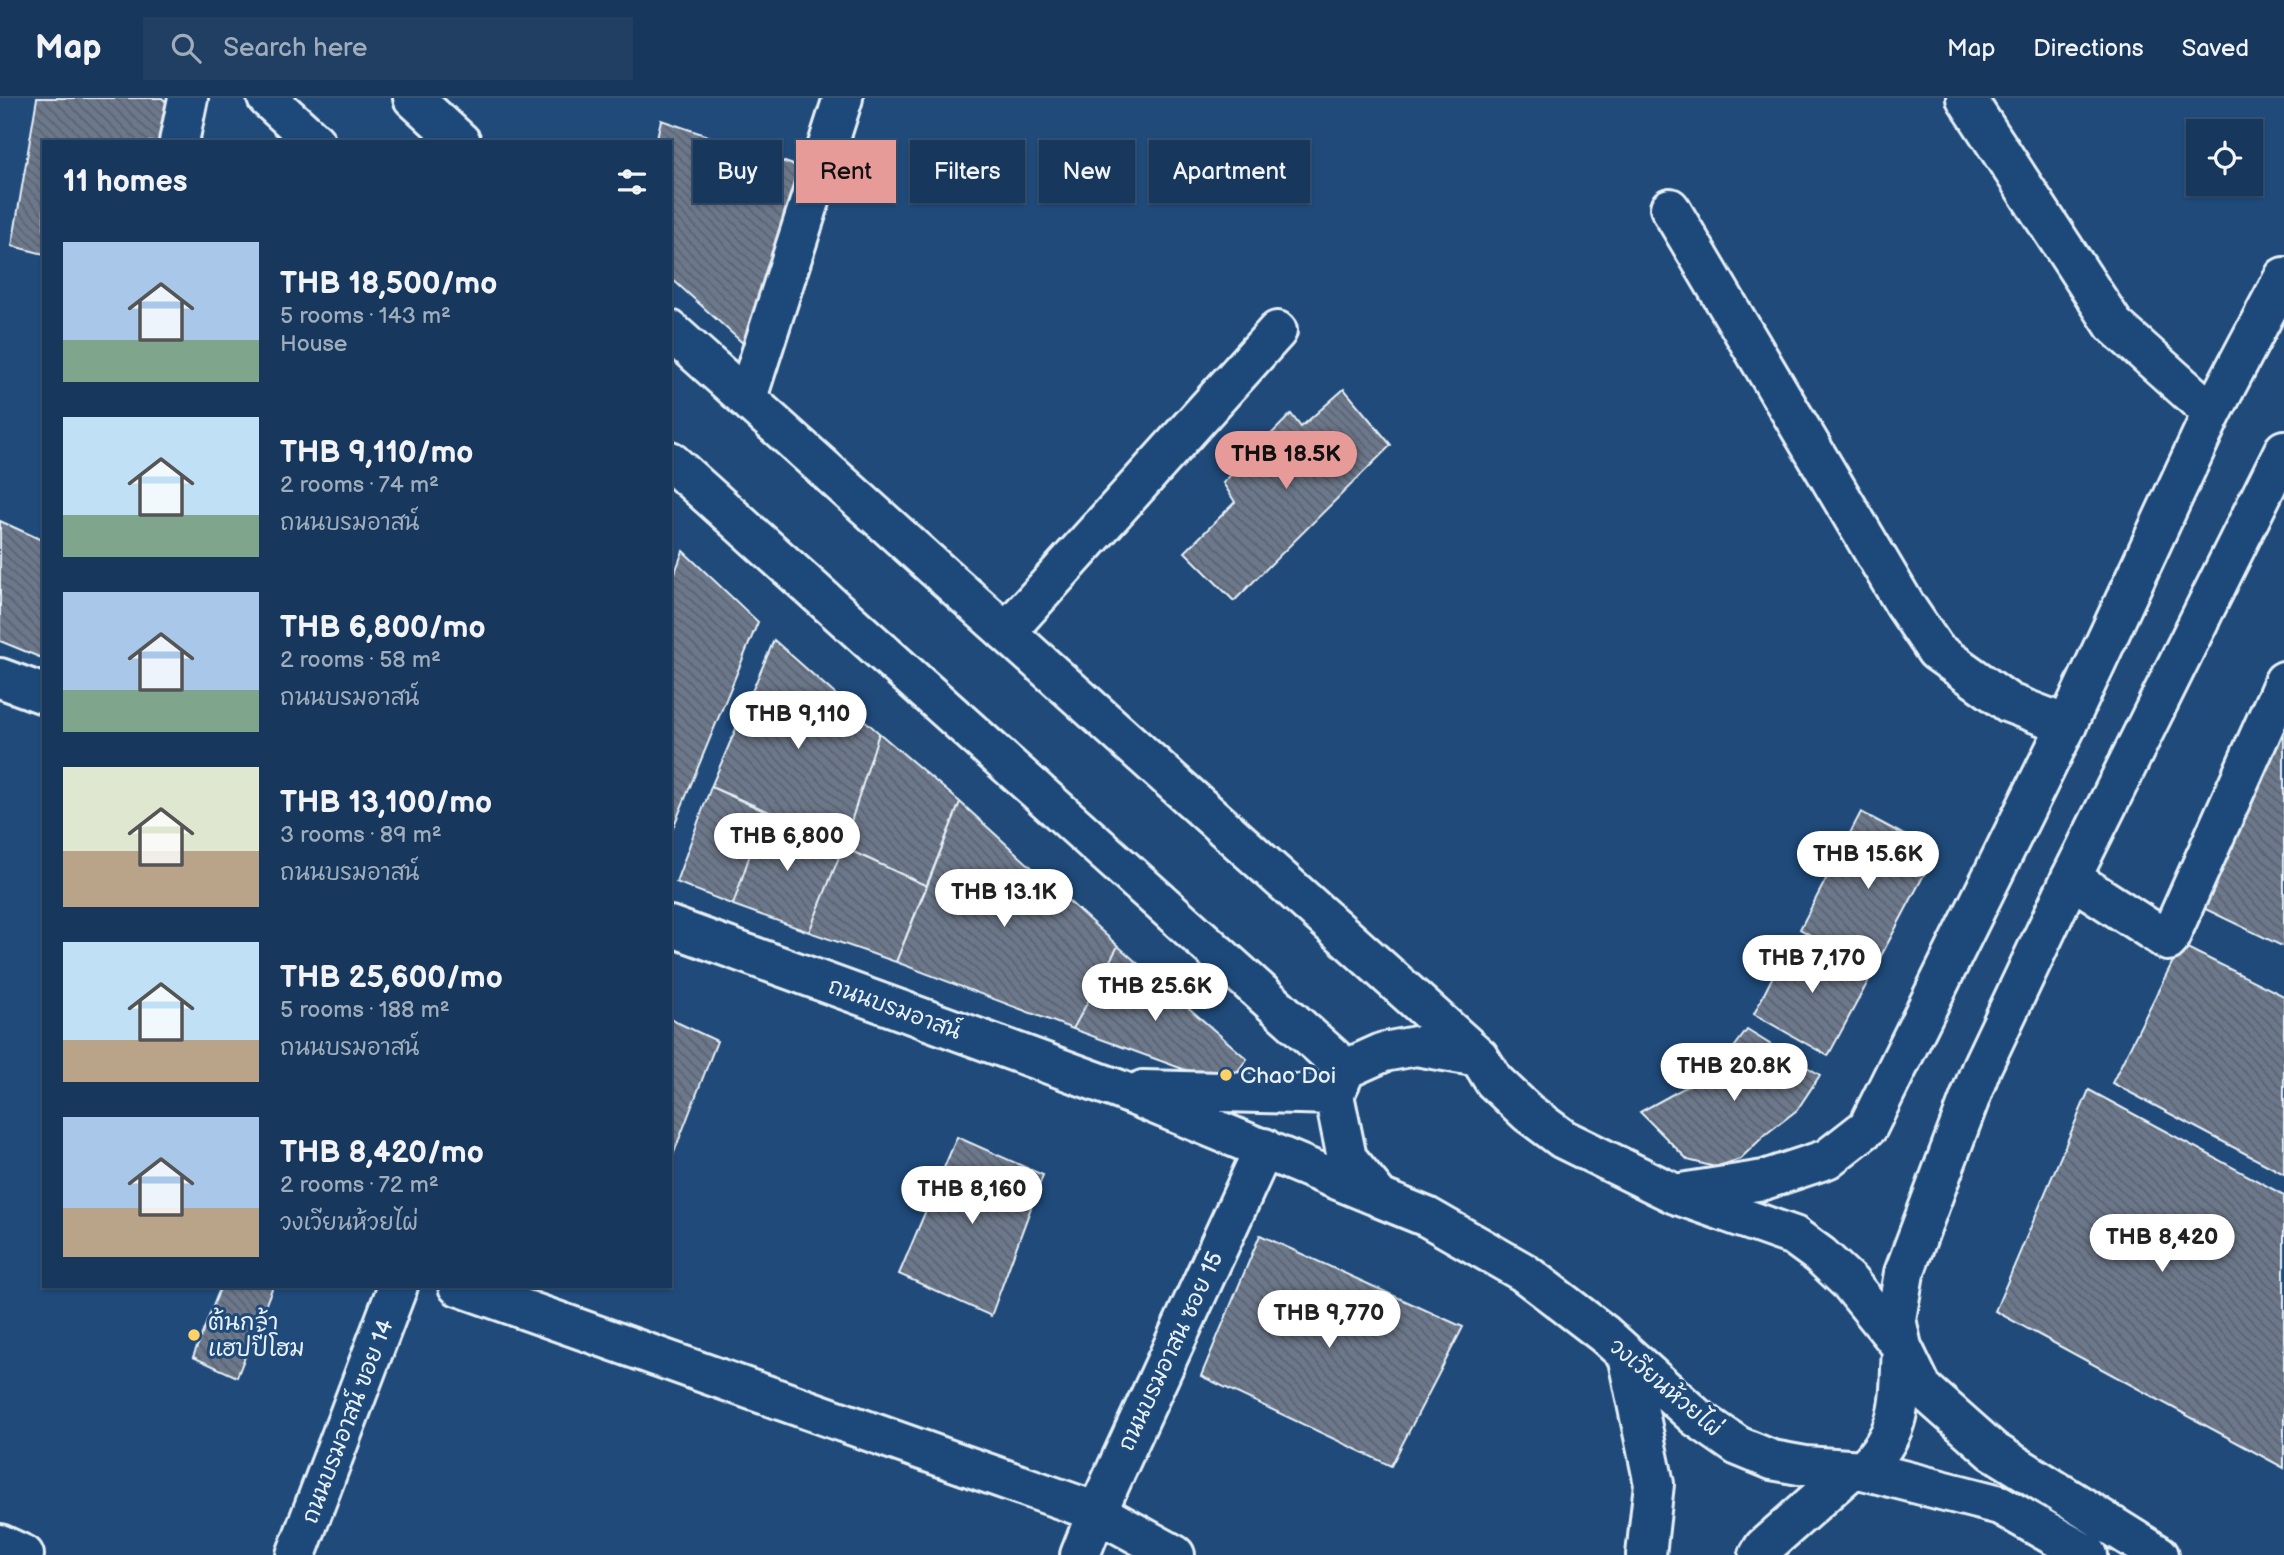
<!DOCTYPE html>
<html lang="en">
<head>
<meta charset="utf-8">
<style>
	body { margin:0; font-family:"Balsamiq Sans","Playpen Sans Thai",sans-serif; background:#203f62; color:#f1f3f6; height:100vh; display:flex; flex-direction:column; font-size:26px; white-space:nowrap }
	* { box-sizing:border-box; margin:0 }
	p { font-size:23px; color:#9eacbb }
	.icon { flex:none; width:38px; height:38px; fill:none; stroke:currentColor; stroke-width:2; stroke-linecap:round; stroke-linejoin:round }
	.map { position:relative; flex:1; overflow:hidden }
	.drawer { position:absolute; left:42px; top:42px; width:630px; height:1148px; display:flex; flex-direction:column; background:#17385c; border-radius:0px; box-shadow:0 2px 5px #0004,0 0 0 2px #365272 }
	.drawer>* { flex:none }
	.top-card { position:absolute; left:693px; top:42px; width:665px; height:63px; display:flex; gap:14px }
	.tools { position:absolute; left:2186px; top:21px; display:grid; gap:14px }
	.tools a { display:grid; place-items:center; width:77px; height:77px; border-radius:0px; background:#17385c; box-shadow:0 2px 5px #0004,0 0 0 2px #365272; font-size:35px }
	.price { position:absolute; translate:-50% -60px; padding:0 16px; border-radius:24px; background:#fff; color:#222; font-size:23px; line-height:46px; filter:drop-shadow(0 2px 4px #0008) }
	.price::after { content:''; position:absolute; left:50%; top:42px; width:21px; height:16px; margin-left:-10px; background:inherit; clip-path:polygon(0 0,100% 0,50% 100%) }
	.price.selected { background:#e69b98; color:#111 }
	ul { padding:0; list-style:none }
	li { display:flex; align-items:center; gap:21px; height:175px; padding:0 21px }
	li span { display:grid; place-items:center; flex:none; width:196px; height:140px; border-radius:0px; color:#555 }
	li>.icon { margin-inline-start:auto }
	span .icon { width:84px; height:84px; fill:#fffc; stroke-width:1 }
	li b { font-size:30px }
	h2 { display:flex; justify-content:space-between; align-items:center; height:84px; padding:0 21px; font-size:30px }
	.tag { padding:0 24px; border-radius:0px; background:#17385c; box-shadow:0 2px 5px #0004,0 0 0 2px #365272; font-size:24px; line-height:63px }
	.tag.selected { background:#e69b98; color:#111 }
	header { display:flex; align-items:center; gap:42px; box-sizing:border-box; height:98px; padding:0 35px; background:#17385c; border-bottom:2px solid #365272 }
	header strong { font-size:33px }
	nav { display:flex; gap:38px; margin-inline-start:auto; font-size:24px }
	.search { width:490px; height:63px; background:#203f62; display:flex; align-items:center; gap:18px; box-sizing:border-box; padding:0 24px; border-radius:0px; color:#9eacbb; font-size:26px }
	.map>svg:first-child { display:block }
	.building { fill:url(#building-back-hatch); stroke:#e8f1f8; stroke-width:2 }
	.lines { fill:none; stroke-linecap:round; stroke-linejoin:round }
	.minor-casing { stroke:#e8f1f8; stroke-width:44 }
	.major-casing { stroke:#e8f1f8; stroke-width:44 }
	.minor { stroke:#1f4a7a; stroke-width:38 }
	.major { stroke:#1f4a7a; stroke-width:38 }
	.poi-dot { fill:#ffd166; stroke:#1f4a7a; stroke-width:2.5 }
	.labels { text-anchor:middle; stroke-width:6; stroke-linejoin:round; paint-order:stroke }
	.street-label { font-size:23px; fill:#e8f1f8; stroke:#1f4a7a }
	.poi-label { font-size:23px; fill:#e8f1f8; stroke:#1f4a7a; text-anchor:start }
</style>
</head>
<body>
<header>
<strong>Map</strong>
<div class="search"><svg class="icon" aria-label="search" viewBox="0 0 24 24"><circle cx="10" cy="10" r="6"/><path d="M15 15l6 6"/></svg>Search here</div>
<nav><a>Map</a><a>Directions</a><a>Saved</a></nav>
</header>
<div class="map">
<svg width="2284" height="1457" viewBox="0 0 2284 1457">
	<defs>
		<pattern id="building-back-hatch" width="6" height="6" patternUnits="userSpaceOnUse" patternTransform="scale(1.75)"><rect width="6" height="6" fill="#6c788b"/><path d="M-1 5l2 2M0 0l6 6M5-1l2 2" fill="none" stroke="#5b626e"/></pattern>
	</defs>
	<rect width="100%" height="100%" fill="#1f4a7a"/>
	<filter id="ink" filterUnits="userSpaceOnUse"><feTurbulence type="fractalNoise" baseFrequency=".0143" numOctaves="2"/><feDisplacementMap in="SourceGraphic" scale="14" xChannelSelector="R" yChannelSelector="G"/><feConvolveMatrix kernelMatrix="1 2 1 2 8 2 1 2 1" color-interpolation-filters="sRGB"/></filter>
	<g filter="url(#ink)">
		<!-- building -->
		<path class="building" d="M37,0H162L173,10L167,44H44V156L12,148Z
			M661,22L805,71L747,249L670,179V44H656Z
			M1344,291L1391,347L1234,503L1185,454L1235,404L1223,385L1291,316L1301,329Z
			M0,423L44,443V561L0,543Z
			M683,453L758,524L670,737V488Z
			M774,542L879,635L843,749L711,689Z
			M2284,619V849L2193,805Z
			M879,635L960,704L927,788L843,749Z
			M711,689L765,712L733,807L676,784Z
			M960,704L1118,848L1073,931L896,864Z
			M765,712L843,749L809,834L733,807Z
			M1861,714L1936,754L1873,873L1800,831Z
			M843,749L927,788L896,864L809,834Z
			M1793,838L1871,878L1828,958L1754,916Z
			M2181,847L2284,898V1076L2112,985Z
			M1118,848L1247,961L1227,987L1073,931Z
			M670,921L717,943L670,1065Z
			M1747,932L1820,977L1797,1012L1766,1036L1740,1061L1715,1069L1688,1062L1640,1014L1717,972Z
			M2089,992L2284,1097V1370L1995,1213Z
			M957,1039L1043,1077L991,1218L899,1176Z
			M1260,1137L1463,1229L1391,1368L1201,1278Z
			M221,1188H273L237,1279L193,1259Z"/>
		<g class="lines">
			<!-- minor casing -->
			<g class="minor-casing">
				<path id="minor" d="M1966,0L2114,227L2212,315
					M179,44L188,0
					M1670,110L1905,507L1936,553L2009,605L2067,627
					M747,300L843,0
					M1006,534L1277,233
					M2071,780L2168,843L2284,583
					M458,1188L1097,1414L1175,1457
					M0,1446L24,1457
					M296,1457L398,1188
					M1080,1457L1097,1414L1264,1050"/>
			</g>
			<!-- major casing -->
			<g class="major-casing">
				<path id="major" d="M267,0L315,44
					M413,0L461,44
					M670,232L1479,959
					M670,363L1346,971
					M0,580L44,596
					M670,828L1120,992L1374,1097
					M1416,948L1479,959L1494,983L1528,1015L1563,1041L1675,1096L1794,1138L1820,1157L1850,1185L1902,1249C1899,1302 1904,1333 1863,1372L1805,1368L1772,1362L1738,1348L1696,1319L1604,1236L1523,1174L1427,1119L1380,1100L1347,1060L1334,997L1346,971L1384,954Z
					M1143,992L1334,997
					M1681,1095L1764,1082L1827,1061L1868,1029L2067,627L2212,315L2284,179
					M1627,1257L1654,1386L1646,1457
					M1863,1372L2000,1407L2088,1457
					M1759,1457L1764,1449L1850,1373
					M2159,1457L1993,1353L1922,1290L1902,1249L1896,1221L1904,1175L1982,968L2071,780L2284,352"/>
			</g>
			<!-- minor -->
			<use href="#minor" class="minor"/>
			<!-- major -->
			<use href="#major" class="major"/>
		</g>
	</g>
	<!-- markers -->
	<g class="poi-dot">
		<circle cx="1226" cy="977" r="7"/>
		<circle cx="194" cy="1237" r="7"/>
	</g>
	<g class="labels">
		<!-- street labels -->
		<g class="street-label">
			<text transform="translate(895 910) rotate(20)" y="8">ถนนบรมอาสน์</text>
			<text transform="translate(1170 1253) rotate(-65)" y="8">ถนนบรมอาสน ซอย 15</text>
			<text transform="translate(1666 1289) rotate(40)" y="8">วงเวียนห้วยไผ่</text>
			<text transform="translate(347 1323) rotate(-69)" y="8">ถนนบรมอาสน์ ฃอย 14</text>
		</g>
		<!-- poi labels -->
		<g class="poi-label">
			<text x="1240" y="985">Chao Doi</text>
			<text x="208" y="1232">ต้นกล้า<tspan x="208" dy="26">แฮปปี้โฮม</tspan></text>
		</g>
	</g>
</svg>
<div class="tools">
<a><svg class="icon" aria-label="locate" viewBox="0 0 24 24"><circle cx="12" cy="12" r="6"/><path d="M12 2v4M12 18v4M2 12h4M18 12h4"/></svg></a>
</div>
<b class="price selected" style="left:1286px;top:393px">THB 18.5K</b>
<b class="price" style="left:798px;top:653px">THB 9,110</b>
<b class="price" style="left:787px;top:775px">THB 6,800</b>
<b class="price" style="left:1868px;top:793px">THB 15.6K</b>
<b class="price" style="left:1004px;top:831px">THB 13.1K</b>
<b class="price" style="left:1812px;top:897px">THB 7,170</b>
<b class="price" style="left:1155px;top:925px">THB 25.6K</b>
<b class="price" style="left:1734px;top:1005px">THB 20.8K</b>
<b class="price" style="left:972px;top:1128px">THB 8,160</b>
<b class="price" style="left:2162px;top:1176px">THB 8,420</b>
<b class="price" style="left:1329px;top:1252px">THB 9,770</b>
<div class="top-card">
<a class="tag">Buy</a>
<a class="tag selected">Rent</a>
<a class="tag">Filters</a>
<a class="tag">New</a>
<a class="tag">Apartment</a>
</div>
<section class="drawer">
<h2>11 homes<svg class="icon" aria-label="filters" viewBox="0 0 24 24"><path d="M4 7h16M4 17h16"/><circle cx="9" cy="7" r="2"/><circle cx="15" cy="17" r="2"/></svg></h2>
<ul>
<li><span style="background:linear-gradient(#a9c7e8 70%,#7fa58c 0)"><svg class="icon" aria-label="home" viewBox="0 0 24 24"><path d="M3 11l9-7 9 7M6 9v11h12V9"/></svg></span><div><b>THB 18,500/mo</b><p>5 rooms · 143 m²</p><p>House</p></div></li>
<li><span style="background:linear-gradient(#bfe0f5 70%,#7fa58c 0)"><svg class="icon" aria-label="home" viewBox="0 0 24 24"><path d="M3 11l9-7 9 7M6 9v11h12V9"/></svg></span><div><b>THB 9,110/mo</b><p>2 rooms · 74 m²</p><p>ถนนบรมอาสน์</p></div></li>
<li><span style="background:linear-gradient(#a9c7e8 70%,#7fa58c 0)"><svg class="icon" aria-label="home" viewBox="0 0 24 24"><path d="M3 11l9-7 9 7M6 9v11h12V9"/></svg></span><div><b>THB 6,800/mo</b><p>2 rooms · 58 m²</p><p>ถนนบรมอาสน์</p></div></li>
<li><span style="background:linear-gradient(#dfe7d0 60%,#b9a48a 0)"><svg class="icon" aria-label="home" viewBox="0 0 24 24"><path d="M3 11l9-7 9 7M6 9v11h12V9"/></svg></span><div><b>THB 13,100/mo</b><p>3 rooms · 89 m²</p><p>ถนนบรมอาสน์</p></div></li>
<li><span style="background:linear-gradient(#bfe0f5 70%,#b9a48a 0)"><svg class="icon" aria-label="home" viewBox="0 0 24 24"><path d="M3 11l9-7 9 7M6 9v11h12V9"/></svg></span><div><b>THB 25,600/mo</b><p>5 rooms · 188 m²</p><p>ถนนบรมอาสน์</p></div></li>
<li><span style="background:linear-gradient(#a9c7e8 65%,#b9a48a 0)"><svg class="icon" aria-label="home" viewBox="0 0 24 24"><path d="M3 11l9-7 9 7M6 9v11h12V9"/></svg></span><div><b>THB 8,420/mo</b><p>2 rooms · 72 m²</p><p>วงเวียนห้วยไผ่</p></div></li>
</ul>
</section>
</div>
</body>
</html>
